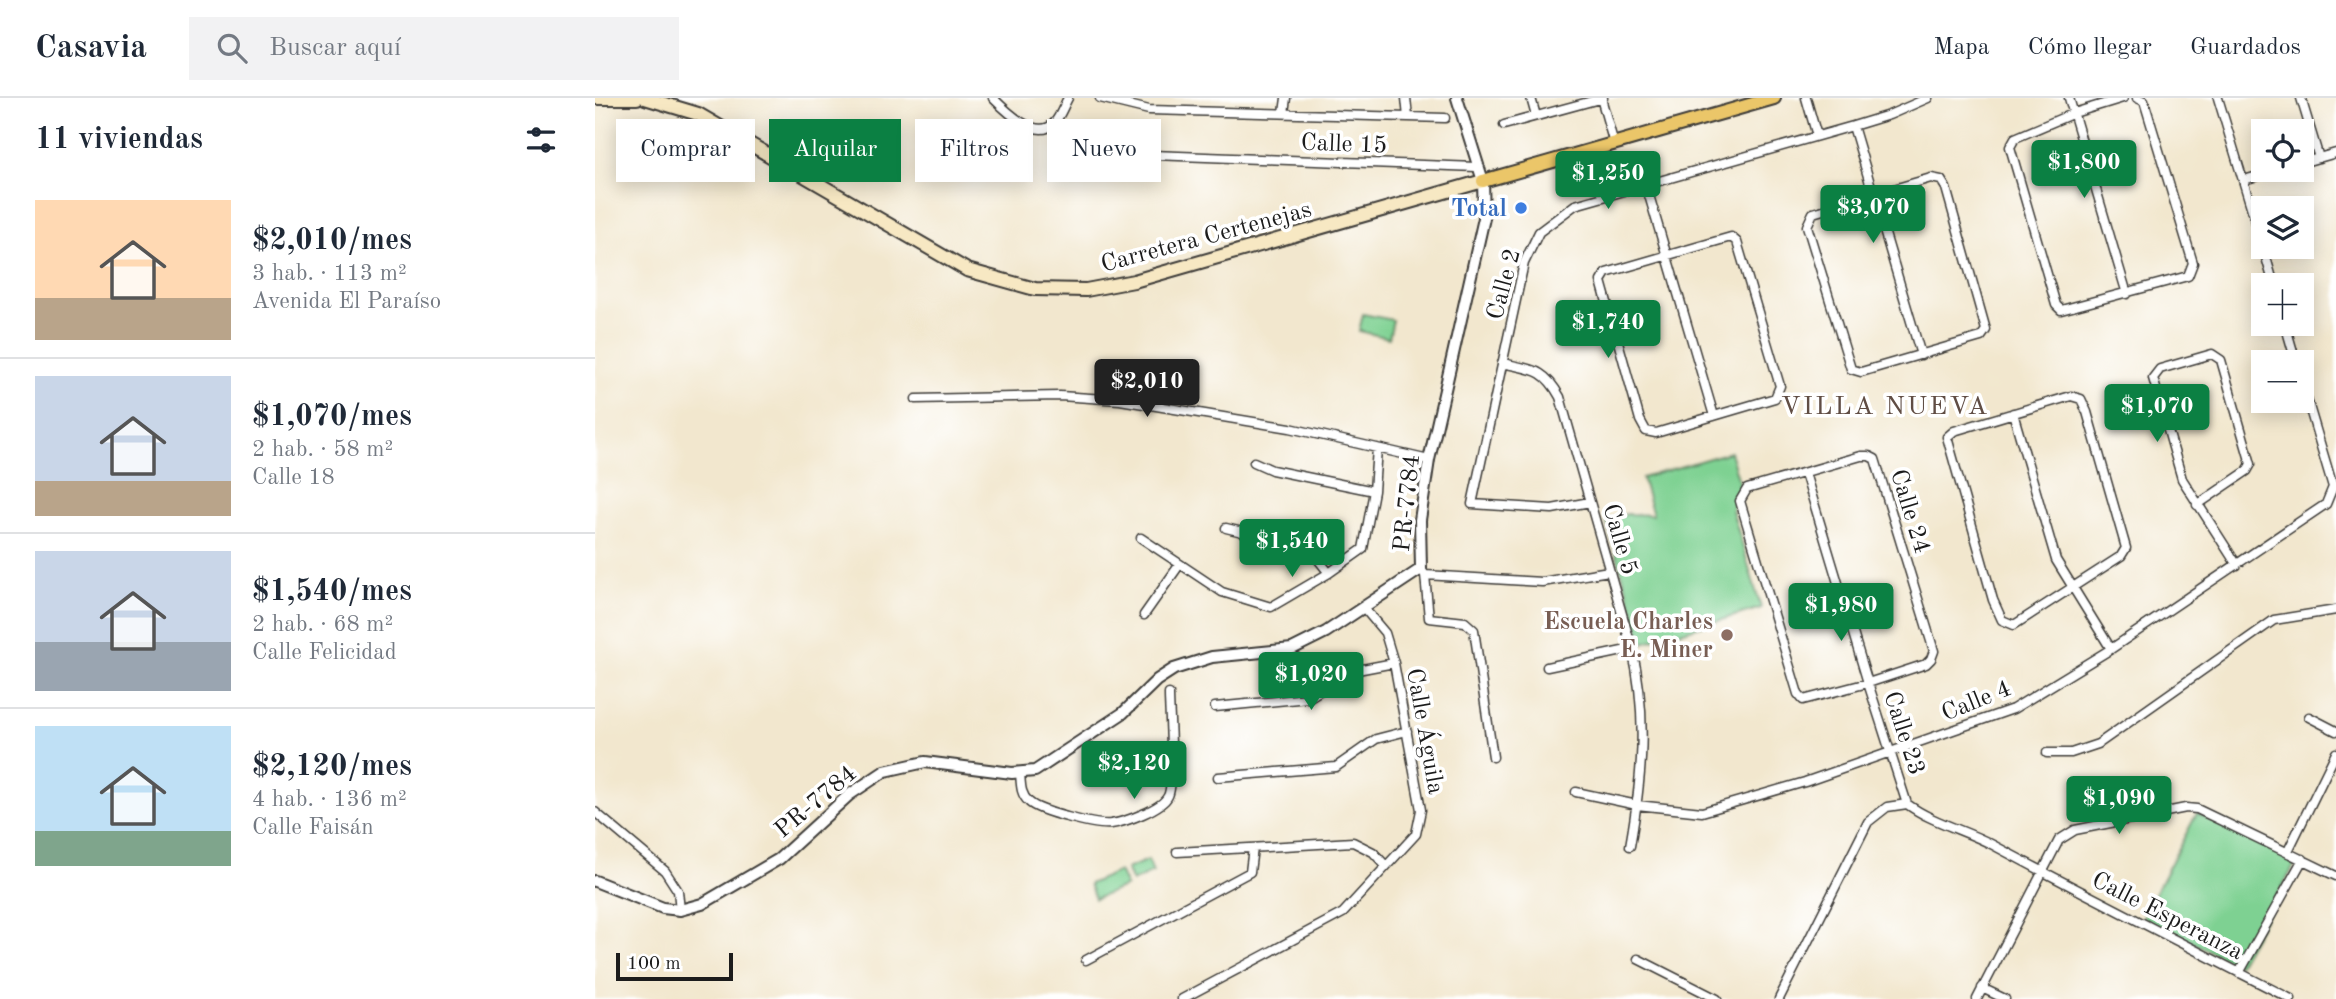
<!DOCTYPE html>
<html lang="es">
<head>
<meta charset="utf-8">
<style>
	body { margin:0; font-family:"Old Standard TT",serif; background:#f2f2f3; color:#1f2937; height:100vh; display:flex; flex-direction:column; font-size:26px; white-space:nowrap }
	* { box-sizing:border-box; margin:0 }
	p { font-size:23px; color:#747a83 }
	.icon { flex:none; width:38px; height:38px; fill:none; stroke:currentColor; stroke-width:2; stroke-linecap:round; stroke-linejoin:round }
	.map { position:relative; flex:1; overflow:hidden }
	.side { display:flex; flex-direction:column; background:#fff; width:595px }
	.side>* { flex:none }
	.hud { position:absolute; left:21px; top:21px; width:665px; height:63px; display:flex; gap:14px }
	.buttons { position:absolute; left:1656px; top:21px; display:grid; gap:14px }
	.buttons a { display:grid; place-items:center; width:63px; height:63px; border-radius:0px; background:#fff; box-shadow:0 4px 18px #0003; font-size:35px }
	.scale { position:absolute; left:21px; bottom:18px; width:117px; box-sizing:border-box; padding-left:7px; border:4px solid #1c1c1c; border-top:0; font-size:19px; line-height:24px; white-space:nowrap; color:#1c1c1c; -webkit-text-stroke:5px #fff; paint-order:stroke }
	.price { position:absolute; translate:-50% -60px; padding:0 16px; border-radius:7px; background:#0b8043; color:#fff; font-size:23px; line-height:46px; filter:drop-shadow(0 2px 4px #0008) }
	.price::after { content:''; position:absolute; left:50%; top:42px; width:21px; height:16px; margin-left:-10px; background:inherit; clip-path:polygon(0 0,100% 0,50% 100%) }
	.price.active { background:#222; color:#fff }
	ul { padding:0; list-style:none }
	li { display:flex; align-items:center; gap:21px; height:175px; padding:0 35px }
	li+li { border-top:2px solid #e0e1e3 }
	li span { display:grid; place-items:center; flex:none; width:196px; height:140px; border-radius:0px; color:#555 }
	li>.icon { margin-inline-start:auto }
	span .icon { width:84px; height:84px; fill:#fffc; stroke-width:1 }
	li b { font-size:30px }
	h2 { display:flex; justify-content:space-between; align-items:center; height:84px; padding:0 35px; font-size:30px }
	.tag { padding:0 24px; border-radius:0px; background:#fff; box-shadow:0 4px 18px #0003; font-size:24px; line-height:63px }
	.tag.active { background:#0b8043; color:#fff }
	header { display:flex; align-items:center; gap:42px; box-sizing:border-box; height:98px; padding:0 35px; background:#fff; border-bottom:2px solid #e0e1e3 }
	header strong { font-size:33px }
	nav { display:flex; gap:38px; margin-inline-start:auto; font-size:24px }
	.search { width:490px; height:63px; background:#f2f2f3; display:flex; align-items:center; gap:18px; box-sizing:border-box; padding:0 24px; border-radius:0px; color:#747a83; font-size:26px }
	main { display:flex; flex:1; min-height:0 }
	.map>svg:first-child { display:block }
	.green { fill:#7ed192; stroke:#4d7657; stroke-width:2 }
	.lines { fill:none; stroke-linecap:round; stroke-linejoin:round }
	.minor-casing { stroke:#3c3a37; stroke-width:11 }
	.tertiary-casing { stroke:#3c3a37; stroke-width:14 }
	.secondary-casing { stroke:#3c3a37; stroke-width:16 }
	.primary-casing { stroke:#3c3a37; stroke-width:16 }
	.minor { stroke:#fff; stroke-width:8 }
	.tertiary { stroke:#fff; stroke-width:10 }
	.secondary { stroke:#f7e8c3; stroke-width:12 }
	.primary { stroke:#ebc669; stroke-width:12 }
	.shop-dot { fill:#3f7fe0; stroke:#fff; stroke-width:2.5 }
	.education-dot { fill:#8d6e63; stroke:#fff; stroke-width:2.5 }
	.labels { text-anchor:middle; stroke-width:7; stroke-linejoin:round; paint-order:stroke }
	.street-label { font-size:24px; fill:#1c1c1c; stroke:#fff }
	.shop-label { font-size:24px; font-weight:bold; fill:#366cbe; stroke:#fff; text-anchor:end }
	.education-label { font-size:24px; font-weight:bold; fill:#785e54; stroke:#fff; text-anchor:end }
	.neighbourhood-label { font-size:26px; letter-spacing:2px; fill:#604d44; stroke:#fff }
</style>
</head>
<body>
<header>
<strong>Casavia</strong>
<div class="search"><svg class="icon" aria-label="search" viewBox="0 0 24 24"><circle cx="10" cy="10" r="6"/><path d="M15 15l6 6"/></svg>Buscar aquí</div>
<nav><a>Mapa</a><a>Cómo llegar</a><a>Guardados</a></nav>
</header>
<main>
<section class="side">
<h2>11 viviendas<svg class="icon" aria-label="filters" viewBox="0 0 24 24"><path d="M4 7h16M4 17h16"/><circle cx="9" cy="7" r="2"/><circle cx="15" cy="17" r="2"/></svg></h2>
<ul>
<li><span style="background:linear-gradient(#ffd9b3 70%,#b9a48a 0)"><svg class="icon" aria-label="home" viewBox="0 0 24 24"><path d="M3 11l9-7 9 7M6 9v11h12V9"/></svg></span><div><b>$2,010/mes</b><p>3 hab. · 113 m²</p><p>Avenida El Paraíso</p></div></li>
<li><span style="background:linear-gradient(#c9d6e8 75%,#b9a48a 0)"><svg class="icon" aria-label="home" viewBox="0 0 24 24"><path d="M3 11l9-7 9 7M6 9v11h12V9"/></svg></span><div><b>$1,070/mes</b><p>2 hab. · 58 m²</p><p>Calle 18</p></div></li>
<li><span style="background:linear-gradient(#c9d6e8 65%,#9aa5b1 0)"><svg class="icon" aria-label="home" viewBox="0 0 24 24"><path d="M3 11l9-7 9 7M6 9v11h12V9"/></svg></span><div><b>$1,540/mes</b><p>2 hab. · 68 m²</p><p>Calle Felicidad</p></div></li>
<li><span style="background:linear-gradient(#bfe0f5 75%,#7fa58c 0)"><svg class="icon" aria-label="home" viewBox="0 0 24 24"><path d="M3 11l9-7 9 7M6 9v11h12V9"/></svg></span><div><b>$2,120/mes</b><p>4 hab. · 136 m²</p><p>Calle Faisán</p></div></li>
</ul>
</section>
<div class="map">
<svg width="1741" height="901" viewBox="0 0 1741 901">
	<rect width="100%" height="100%" fill="#fff"/>
	<filter id="ink" filterUnits="userSpaceOnUse"><feTurbulence type="fractalNoise" baseFrequency=".0143" numOctaves="2"/><feDisplacementMap in="SourceGraphic" scale="14" xChannelSelector="R" yChannelSelector="G"/><feConvolveMatrix kernelMatrix="1 2 1 2 8 2 1 2 1" color-interpolation-filters="sRGB"/></filter>
	<filter id="wash" filterUnits="userSpaceOnUse"><feTurbulence type="fractalNoise" baseFrequency=".00686" numOctaves="4" result="noise"/><feDisplacementMap in="SourceGraphic" scale="28" xChannelSelector="R" yChannelSelector="G"/><feGaussianBlur stdDeviation="1.57" result="paint"/><feColorMatrix in="noise" values="0 0 0 0 0 0 0 0 0 0 0 0 0 0 0 0 0 1.4 0 .05"/><feComposite in="paint" operator="in"/></filter>
	<g filter="url(#wash)">
		<rect width="100%" height="100%" fill="#f2e7ce"/>
		<!-- green -->
		<path class="green" d="M768,216L798,222L794,240L764,233Z
			M1135,354L1145,387L1137,412L1166,510L1048,545L1011,422L1032,416L1058,417L1047,380Z
			M1602,715L1702,763L1643,867L1547,820Z
			M553,762L558,774L537,784L531,771Z
			M524,773L531,788L500,801L494,786Z"/>
	</g>
	<g filter="url(#ink)">
		<g class="lines">
			<!-- minor casing -->
			<g class="minor-casing">
				<path id="minor" d="M398,0C410,12 442,44 459,25C465,19 469,7 473,0
					M505,0L554,12L850,20
					M811,0L813,19
					M936,0L941,18
					M1006,0L1019,46
					M1211,0L1222,38
					M1474,0L1532,196
					M1528,0L1479,15L1420,40L1415,49L1461,207L1466,212L1593,178L1598,165L1549,3L1542,0
					M1623,0L1668,148
					M1706,0L1724,60
					M689,15L691,0
					M909,27L1008,0
					M1258,28L1326,257
					M530,56L882,69
					M1706,65L1741,55
					M1336,80L1346,82L1351,90L1391,232L1386,239L1266,274L1256,271L1212,128L1218,115Z
					M1649,82L1683,72
					M1051,87L1119,318
					M1136,139L1142,144L1185,288L1180,300L1061,335L1051,333L1045,322L1006,183L1011,175Z
					M1668,149L1679,187
					M1690,226L1701,264
					M907,265C938,272 949,270 965,299L1037,551C1053,618 1047,680 1035,748
					M1476,298L1486,301L1492,314L1531,450L1526,458L1419,527L1407,522L1398,502L1352,339L1359,333Z
					M321,301L465,298L525,302L695,330L834,362
					M1418,315L1461,462L1516,551
					M1266,358H1274L1280,361L1339,553L1336,561L1331,566L1273,585L1208,602L1203,596L1145,403L1152,391Z
					M659,364L677,372L779,393
					M1210,375L1273,585L1312,706
					M995,404L957,411L877,406L929,165L944,134L980,107L1258,28L1294,17L1333,0
					M1602,407L1652,373L1656,366L1626,262L1617,256L1565,271L1558,280L1587,381L1642,467
					M631,430L714,450L734,475
					M546,440L627,494L676,509L734,475L768,451L779,393L782,350
					M828,474L830,477L947,484L1014,473
					M830,477L834,520L870,524L879,532L898,659
					M549,517L585,466
					M952,569L1037,551
					M620,609L713,600L757,573L799,565
					M1714,619L1741,633
					M1452,655H1476L1503,646L1679,522L1741,512
					M425,674C426,686 425,696 434,704C444,714 503,728 516,726C530,724 567,711 573,698C580,685 574,616 574,596
					M623,679L741,669L781,641L812,633
					M981,694L1042,707L1107,714L1210,684L1418,611L1516,551L1731,406L1738,389L1706,281
					M0,714L70,773L83,793L85,812
					M1693,753L1741,655
					M582,754L758,744L778,754L791,768
					M1043,861L1122,901
					M491,862L655,774L658,750
					M1644,875L1708,761
					M1387,890L1410,901
					M587,901L748,815L821,736L826,712L799,565L790,535L768,509
					M1184,901L1273,724L1292,709L1312,706C1338,725 1370,732 1398,747C1497,800 1596,850 1696,901
					M1382,901L1464,742L1480,732L1591,710L1602,711L1741,778"/>
			</g>
			<!-- tertiary casing -->
			<g class="tertiary-casing">
				<path id="tertiary" d="M0,783L68,810L85,812L107,806L184,761L254,697L290,673L330,664L417,675L440,673L528,615L562,582L579,571L617,559L697,551L731,534L826,471L825,422L834,362L889,120L888,83L862,0"/>
			</g>
			<!-- secondary casing -->
			<g class="secondary-casing">
				<path id="secondary" d="M0,0H42
					M50,0L103,16L372,172L440,191L491,192L539,183L888,83"/>
			</g>
			<!-- primary casing -->
			<g class="primary-casing">
				<path id="primary" d="M888,83L1179,0"/>
			</g>
			<!-- minor -->
			<use href="#minor" class="minor"/>
			<!-- tertiary -->
			<use href="#tertiary" class="tertiary"/>
			<!-- secondary -->
			<use href="#secondary" class="secondary"/>
			<!-- primary -->
			<use href="#primary" class="primary"/>
		</g>
	</g>
	<!-- markers -->
	<circle class="shop-dot" cx="926" cy="110" r="7"/>
	<circle class="education-dot" cx="1132" cy="537" r="7"/>
	<g class="labels">
		<!-- street labels -->
		<g class="street-label">
			<text transform="translate(749 45) rotate(2)" y="8">Calle 15</text>
			<text transform="translate(611 138) rotate(-15)" y="8">Carretera Certenejas</text>
			<text transform="translate(908 186) rotate(-75)" y="8">Calle 2</text>
			<text transform="translate(811 405) rotate(-84)" y="8">PR-7784</text>
			<text transform="translate(1316 413) rotate(73)" y="8">Calle 24</text>
			<text transform="translate(1026 441) rotate(74)" y="8">Calle 5</text>
			<text transform="translate(1381 602) rotate(-22)" y="8">Calle 4</text>
			<text transform="translate(831 633) rotate(80)" y="8">Calle Águila</text>
			<text transform="translate(1310 635) rotate(72)" y="8">Calle 23</text>
			<text transform="translate(220 703) rotate(-40)" y="8">PR-7784</text>
			<text transform="translate(1573 817) rotate(27)" y="8">Calle Esperanza</text>
		</g>
		<!-- shop labels -->
		<g class="shop-label">
			<text x="912" y="118">Total</text>
		</g>
		<!-- education labels -->
		<g class="education-label">
			<text x="1118" y="531">Escuela Charles<tspan x="1118" dy="28">E. Miner</tspan></text>
		</g>
		<!-- neighbourhood labels -->
		<g class="neighbourhood-label">
			<text x="1290" y="316">VILLA NUEVA</text>
		</g>
	</g>
</svg>
<div class="buttons">
<a><svg class="icon" aria-label="locate" viewBox="0 0 24 24"><circle cx="12" cy="12" r="6"/><path d="M12 2v4M12 18v4M2 12h4M18 12h4"/></svg></a>
<a><svg class="icon" aria-label="layers" viewBox="0 0 24 24"><path d="M12 4l9 5-9 5-9-5zM3 14l9 5 9-5"/></svg></a>
<a>+</a>
<a>−</a>
</div>
<div class="scale">100 m</div>
<b class="price" style="left:1489px;top:102px">$1,800</b>
<b class="price" style="left:1013px;top:113px">$1,250</b>
<b class="price" style="left:1278px;top:147px">$3,070</b>
<b class="price" style="left:1013px;top:262px">$1,740</b>
<b class="price active" style="left:552px;top:321px">$2,010</b>
<b class="price" style="left:1562px;top:346px">$1,070</b>
<b class="price" style="left:697px;top:481px">$1,540</b>
<b class="price" style="left:1246px;top:545px">$1,980</b>
<b class="price" style="left:716px;top:614px">$1,020</b>
<b class="price" style="left:539px;top:703px">$2,120</b>
<b class="price" style="left:1524px;top:738px">$1,090</b>
<div class="hud">
<a class="tag">Comprar</a>
<a class="tag active">Alquilar</a>
<a class="tag">Filtros</a>
<a class="tag">Nuevo</a>
</div>
</div>
</main>
</body>
</html>
